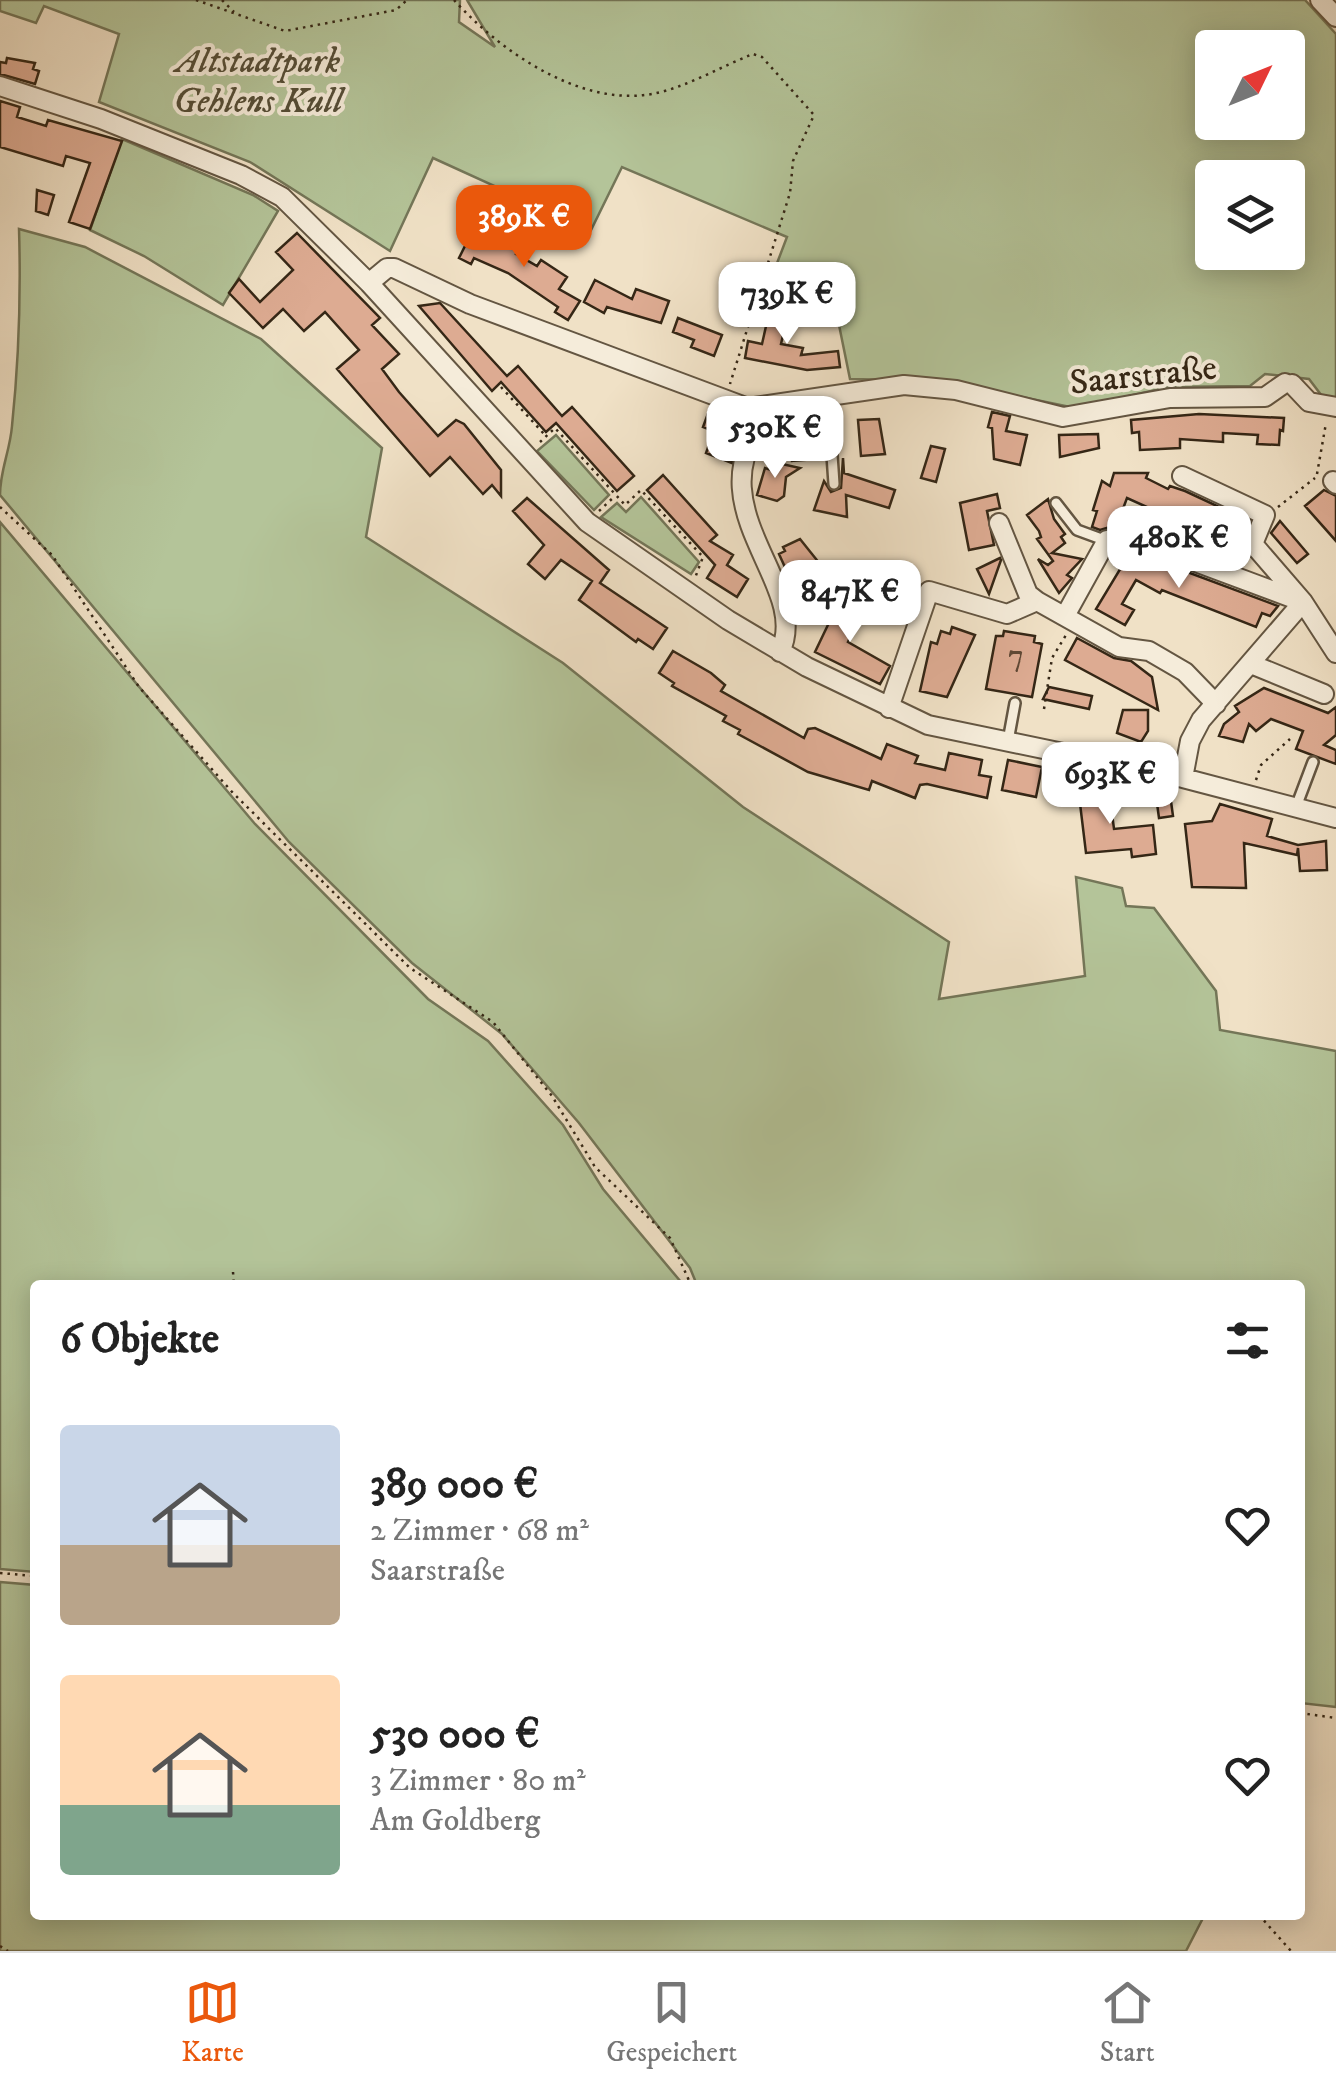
<!DOCTYPE html>
<html lang="de">
<head>
<meta charset="utf-8">
<style>
	body { margin:0; font-family:"IM FELL DW Pica",serif; background:#f2f2f2; color:#222; height:100vh; display:flex; flex-direction:column; font-size:38px; white-space:nowrap }
	* { box-sizing:border-box; margin:0 }
	p { font-size:32px; color:#767676 }
	.icon { flex:none; width:55px; height:55px; fill:none; stroke:currentColor; stroke-width:2; stroke-linecap:round; stroke-linejoin:round }
	.map { position:relative; flex:1; overflow:hidden }
	.sheet { position:absolute; left:30px; top:1280px; width:1275px; height:640px; display:flex; flex-direction:column; background:#fff; border-radius:10px; box-shadow:0 5px 25px #0003 }
	.sheet>* { flex:none }
	.needle { width:65px; rotate:47deg }
	.controls { position:absolute; left:1195px; top:30px; display:grid; gap:20px }
	.controls a { display:grid; place-items:center; width:110px; height:110px; border-radius:10px; background:#fff; box-shadow:0 5px 25px #0003; font-size:50px }
	.price { position:absolute; translate:-50% -85px; padding:0 22px; border-radius:20px; background:#fff; color:#222; font-size:32px; line-height:65px; filter:drop-shadow(0 2px 5px #0008) }
	.price::after { content:''; position:absolute; left:50%; top:60px; width:30px; height:22px; margin-left:-15px; background:inherit; clip-path:polygon(0 0,100% 0,50% 100%) }
	.price.active { background:#ea580c; color:#fff }
	ul { padding:0; list-style:none }
	li { display:flex; align-items:center; gap:30px; height:250px; padding:0 30px }
	li span { display:grid; place-items:center; flex:none; width:280px; height:200px; border-radius:10px; color:#555 }
	li>.icon { margin-inline-start:auto }
	span .icon { width:120px; height:120px; fill:#fffc; stroke-width:1 }
	li b { font-size:42px }
	h2 { display:flex; justify-content:space-between; align-items:center; height:120px; padding:0 30px; font-size:42px }
	.tab-bar { display:flex; justify-content:space-around; align-items:center; height:140px; border-top:2px solid #e0e0e0; background:#fff; font-size:28px; color:#767676 }
	.tab-bar a { display:grid; justify-items:center; gap:5px }
	.tab-bar .active { color:#ea580c }
	.map>svg:first-child { display:block }
	.green { fill:#b4c499; stroke:#747658; stroke-width:2.5; fill-rule:evenodd }
	.building { fill:#ddab92; stroke:#352716; stroke-width:2.5 }
	.lines { fill:none; stroke-linecap:round; stroke-linejoin:round }
	.service-casing { stroke:#645642; stroke-width:14 }
	.minor-casing { stroke:#645642; stroke-width:22 }
	.path { stroke:#352716; stroke-width:2.5; stroke-dasharray:2.5 5; stroke-linecap:butt }
	.service { stroke:#f5ecda; stroke-width:9 }
	.minor { stroke:#f5ecda; stroke-width:18 }
	.labels { text-anchor:middle; stroke-width:8; stroke-linejoin:round; paint-order:stroke }
	.number-label { font-size:30px; fill:#5f4835 }
	.park-label { font-size:35px; font-style:italic; fill:#554e37; stroke:#f5ecda }
	.street-label { font-size:35px; fill:#352716; stroke:#f5ecda }
</style>
</head>
<body>
<div class="map">
<svg width="1336" height="1951" viewBox="0 0 1336 1951">
	<rect width="100%" height="100%" fill="#f0e1c6"/>
	<filter id="stains"><feTurbulence type="fractalNoise" baseFrequency=".002" numOctaves="4"/><feColorMatrix values="0 0 0 0 .2 0 0 0 0 .09 0 0 0 0 .02 0 0 0 .5 -.17"/></filter>
	<radialGradient id="worn" r=".72"><stop offset=".6" stop-color="#630" stop-opacity="0"/><stop offset="1" stop-color="#630" stop-opacity=".3"/></radialGradient>
	<!-- green -->
	<path class="green" d="M0,0H460L459,22L495,47L467,0H1305L1336,34V398L1322,396L1309,379L1265,374L1250,386L1169,387L1075,408L945,381L850,379L839,325L763,300L787,237L622,167L591,230L433,158L390,251L250,162L99,102L119,34L44,6L36,23L0,11ZM1212,48H1288V122H1212ZM1212,178H1288V252H1212Z
		M122,139L253,195L278,211L223,305L144,256L90,230Z
		M19,229L85,247L261,339L382,448L366,537L563,663L743,807L949,942L939,999L1085,976L1076,877L1122,888L1126,906L1154,908L1216,991L1220,1030L1336,1051V1707L1300,1703V1285H697L690,1268L579,1123L502,1034L412,963L289,842L0,495C0,470 10,451 12,426C19,359 21,296 19,229Z
		M556,435L609,495L594,510L537,451Z
		M641,497L699,562L691,574L601,517L617,503L626,512Z
		M0,522L255,824L428,999L488,1041L563,1125L603,1189L681,1282L35,1285V1572L0,1569Z
		M0,1582L35,1585V1915L1203,1918L1186,1951H0Z"/>
	<!-- building -->
	<path class="building" d="M7,58L35,63L33,69L39,71L35,84L0,74V62L6,63Z
		M0,101L20,107L17,117L46,126L48,120L122,141L90,229L69,222L90,163L66,156L63,166L0,147Z
		M37,190L54,195L48,215L36,211Z
		M511,229L525,236L516,254L537,266L541,260L567,277L559,289L580,301L568,320L555,312L558,307L508,273L474,258L471,264L459,258L468,240L483,247L487,239L502,247Z
		M297,233L380,318L372,325L399,354L382,369L399,392L438,436L456,420L464,424L501,470V496L492,485L483,494L450,457L430,476L337,369L359,350L325,312L304,331L283,309L263,328L229,293L239,279L260,302L293,270L276,252Z
		M595,280L632,299L636,289L669,301L661,323L607,307L604,313L584,302Z
		M440,303L507,376L518,366L562,416L572,407L634,476L617,491L556,423L546,432L501,382L492,391L419,306Z
		M771,304L789,309L781,344L803,348L801,355L838,351L840,367L807,370L745,358L748,341L762,344Z
		M678,318L722,335L714,356L691,347L694,340L673,332Z
		M710,408L741,419L732,463L706,453L714,431L703,427Z
		M992,412L1010,416L1006,431L1027,435L1020,465L994,459L992,428L988,427Z
		M1199,414L1284,418L1283,431L1280,430L1279,445L1257,444L1258,435L1223,433V442L1180,439V448L1140,450L1139,432L1132,433L1131,420Z
		M812,419L815,459L792,461V420Z
		M879,419L885,454L861,456L858,420Z
		M1098,434L1099,448L1060,457L1059,435Z
		M931,446L945,449L936,482L921,478Z
		M843,458L844,473L895,490L889,508L846,495L847,517L814,510L824,481L831,492L841,488Z
		M773,462L800,468L786,477L784,496L777,501L757,495L765,468L771,470Z
		M1114,473H1148L1146,478L1168,489L1170,486L1185,491L1249,521L1238,543L1203,525L1200,531L1127,498L1117,525L1100,530L1092,527L1097,511L1093,510L1102,481L1110,486Z
		M663,475L717,535L710,541L733,555L727,565L748,579L737,597L707,578L715,565L647,490Z
		M1324,490L1336,496V541L1305,506Z
		M997,494L1000,508L987,511L994,545L969,550L960,503Z
		M527,498L609,570L600,583L667,628L653,649L638,639L636,642L579,600L592,581L561,560L545,579L528,564L544,545L513,511Z
		M1048,499L1054,519L1065,534L1061,537L1065,543L1052,553L1082,559L1067,575L1072,578L1059,593L1038,559L1048,565L1053,561L1037,539L1041,537L1039,531L1027,515Z
		M1280,521L1308,554L1297,563L1271,533Z
		M800,539L820,564L810,572L828,611L809,620L779,554L785,551L783,547Z
		M1131,551L1278,606L1270,616L1262,613L1256,627L1162,590L1160,593L1136,580L1122,604L1134,610L1125,625L1096,609Z
		M1000,558L1001,560L989,594L977,569Z
		M869,603L866,623L857,622L848,642L890,666L880,684L815,652L837,606L841,614Z
		M952,627L975,635L947,697L920,691L931,642L937,644L941,631L950,634Z
		M1004,631L1035,636L1034,642L1042,644L1032,697L986,689L996,636H1003Z
		M1077,638L1114,658L1131,661L1152,677L1158,710L1065,660Z
		M673,651L711,673L725,685L721,691L804,738L808,729L815,728L881,759L887,744L918,756L915,763L945,770L949,753L982,760L979,775L991,777L987,798L927,784L920,785L915,798L872,781L869,790L808,772L738,734L740,730L723,721L726,716L672,686L674,683L659,673Z
		M1049,687L1092,696L1089,709L1043,699Z
		M1264,688L1328,713L1336,707V735L1324,745L1336,750V764L1296,749L1303,731L1271,719L1256,731L1249,724L1243,742L1219,736L1224,724L1239,712L1235,706Z
		M1123,710H1148V731L1141,742L1117,733Z
		M1008,760L1042,767L1036,797L1002,790Z
		M1104,784L1105,798H1110L1114,829L1153,825L1156,854L1132,857L1131,849L1086,853L1078,787Z
		M1170,794L1173,816L1159,818L1156,796Z
		M1220,804L1272,819L1267,836L1298,845L1326,841L1327,870L1300,871L1298,848L1297,855L1244,843L1246,888L1192,887L1185,824L1212,821Z"/>
	<g class="lines">
		<!-- service casing -->
		<g class="service-casing">
			<path id="service" d="M828,397L834,484
				M1056,503L1077,530L1107,541
				M1126,536L1133,515
				M1008,741L1015,703
				M1296,807L1313,762"/>
		</g>
		<!-- minor casing -->
		<g class="minor-casing">
			<path id="minor" d="M1320,0L1336,17
				M0,86L101,119L241,175L282,197L369,283L587,522L728,620L807,667L928,725L1183,778L1336,818
				M369,283L387,268H394L470,304L748,408L904,385L956,390L1063,417L1170,398L1265,397L1285,383
				M1292,384L1309,402L1336,407
				M776,407C682,502 814,582 780,652
				M1182,476L1265,515L1253,544L1303,602L1336,653
				M1333,481L1336,484
				M999,523L1028,594L1037,601
				M1065,616L1107,540L1126,536L1303,602L1201,720L1190,741L1183,778
				M1251,664L1324,694
				M889,708L929,591L1007,614L1037,601L1119,647L1149,651L1185,672L1216,704"/>
		</g>
		<!-- path -->
		<path class="path" d="M196,0L285,31L396,10L407,0
			M222,0L234,12
			M454,0C499,50 579,107 652,94C685,88 722,66 753,54L762,57L814,115L793,161L790,193L730,384
			M501,387L545,435
			M540,442L555,428L625,505L641,490L703,557L695,578
			M1317,474L1326,423
			M0,507L52,555L139,687L233,793L410,968L493,1022L552,1096L595,1167L670,1238L691,1285
			M1278,507L1315,478
			M599,511L615,496
			M1044,709L1052,658L1066,635
			M1256,780L1261,765L1290,739
			M233,1272L234,1285
			M0,1573L35,1576
			M1300,1713L1336,1718
			M1259,1915L1291,1951
			M0,1946L8,1951"/>
		<!-- service -->
		<use href="#service" class="service"/>
		<!-- minor -->
		<use href="#minor" class="minor"/>
	</g>
	<g class="labels">
		<!-- number labels -->
		<g class="number-label">
			<text x="1016" y="665">7</text>
		</g>
		<!-- park labels -->
		<g class="park-label">
			<text x="258" y="72">Altstadtpark<tspan x="258" dy="40">Gehlens Kull</tspan></text>
		</g>
		<!-- street labels -->
		<g class="street-label">
			<text transform="translate(1143 374) rotate(-6)" y="12">Saarstraße</text>
		</g>
	</g>
	<rect width="100%" height="100%" filter="url(#stains)"/>
	<rect width="100%" height="100%" fill="url(#worn)"/>
</svg>
<div class="controls">
<a><svg class="needle" viewBox="-14 -14 28 28"><path d="M0-13l5 13h-10z" fill="#e53935"/><path d="M0 13l5-13h-10z" fill="#767676"/></svg></a>
<a><svg class="icon" aria-label="layers" viewBox="0 0 24 24"><path d="M12 4l9 5-9 5-9-5zM3 14l9 5 9-5"/></svg></a>
</div>
<b class="price active" style="left:524px;top:270px">389K €</b>
<b class="price" style="left:787px;top:347px">739K €</b>
<b class="price" style="left:775px;top:481px">530K €</b>
<b class="price" style="left:1179px;top:591px">480K €</b>
<b class="price" style="left:850px;top:645px">847K €</b>
<b class="price" style="left:1110px;top:827px">693K €</b>
<section class="sheet">
<h2>6 Objekte<svg class="icon" aria-label="filters" viewBox="0 0 24 24"><path d="M4 7h16M4 17h16"/><circle cx="9" cy="7" r="2"/><circle cx="15" cy="17" r="2"/></svg></h2>
<ul>
<li><span style="background:linear-gradient(#c9d6e8 60%,#b9a48a 0)"><svg class="icon" aria-label="home" viewBox="0 0 24 24"><path d="M3 11l9-7 9 7M6 9v11h12V9"/></svg></span><div><b>389 000 €</b><p>2 Zimmer · 68 m²</p><p>Saarstraße</p></div><svg class="icon" aria-label="heart" viewBox="0 0 24 24"><path d="M12 20l-8-8c-3-5 5-10 8-4 3-6 11-1 8 4z"/></svg></li>
<li><span style="background:linear-gradient(#ffd9b3 65%,#7fa58c 0)"><svg class="icon" aria-label="home" viewBox="0 0 24 24"><path d="M3 11l9-7 9 7M6 9v11h12V9"/></svg></span><div><b>530 000 €</b><p>3 Zimmer · 80 m²</p><p>Am Goldberg</p></div><svg class="icon" aria-label="heart" viewBox="0 0 24 24"><path d="M12 20l-8-8c-3-5 5-10 8-4 3-6 11-1 8 4z"/></svg></li>
</ul>
</section>
</div>
<nav class="tab-bar">
<a class="active"><svg class="icon" aria-label="map" viewBox="0 0 24 24"><path d="M3 6l6-2 6 2 6-2v14l-6 2-6-2-6 2zM9 4v14M15 6v14"/></svg>Karte</a>
<a><svg class="icon" aria-label="saved" viewBox="0 0 24 24"><path d="M7 4h10v16l-5-4-5 4z"/></svg>Gespeichert</a>
<a><svg class="icon" aria-label="home" viewBox="0 0 24 24"><path d="M3 11l9-7 9 7M6 9v11h12V9"/></svg>Start</a>
</nav>
</body>
</html>
